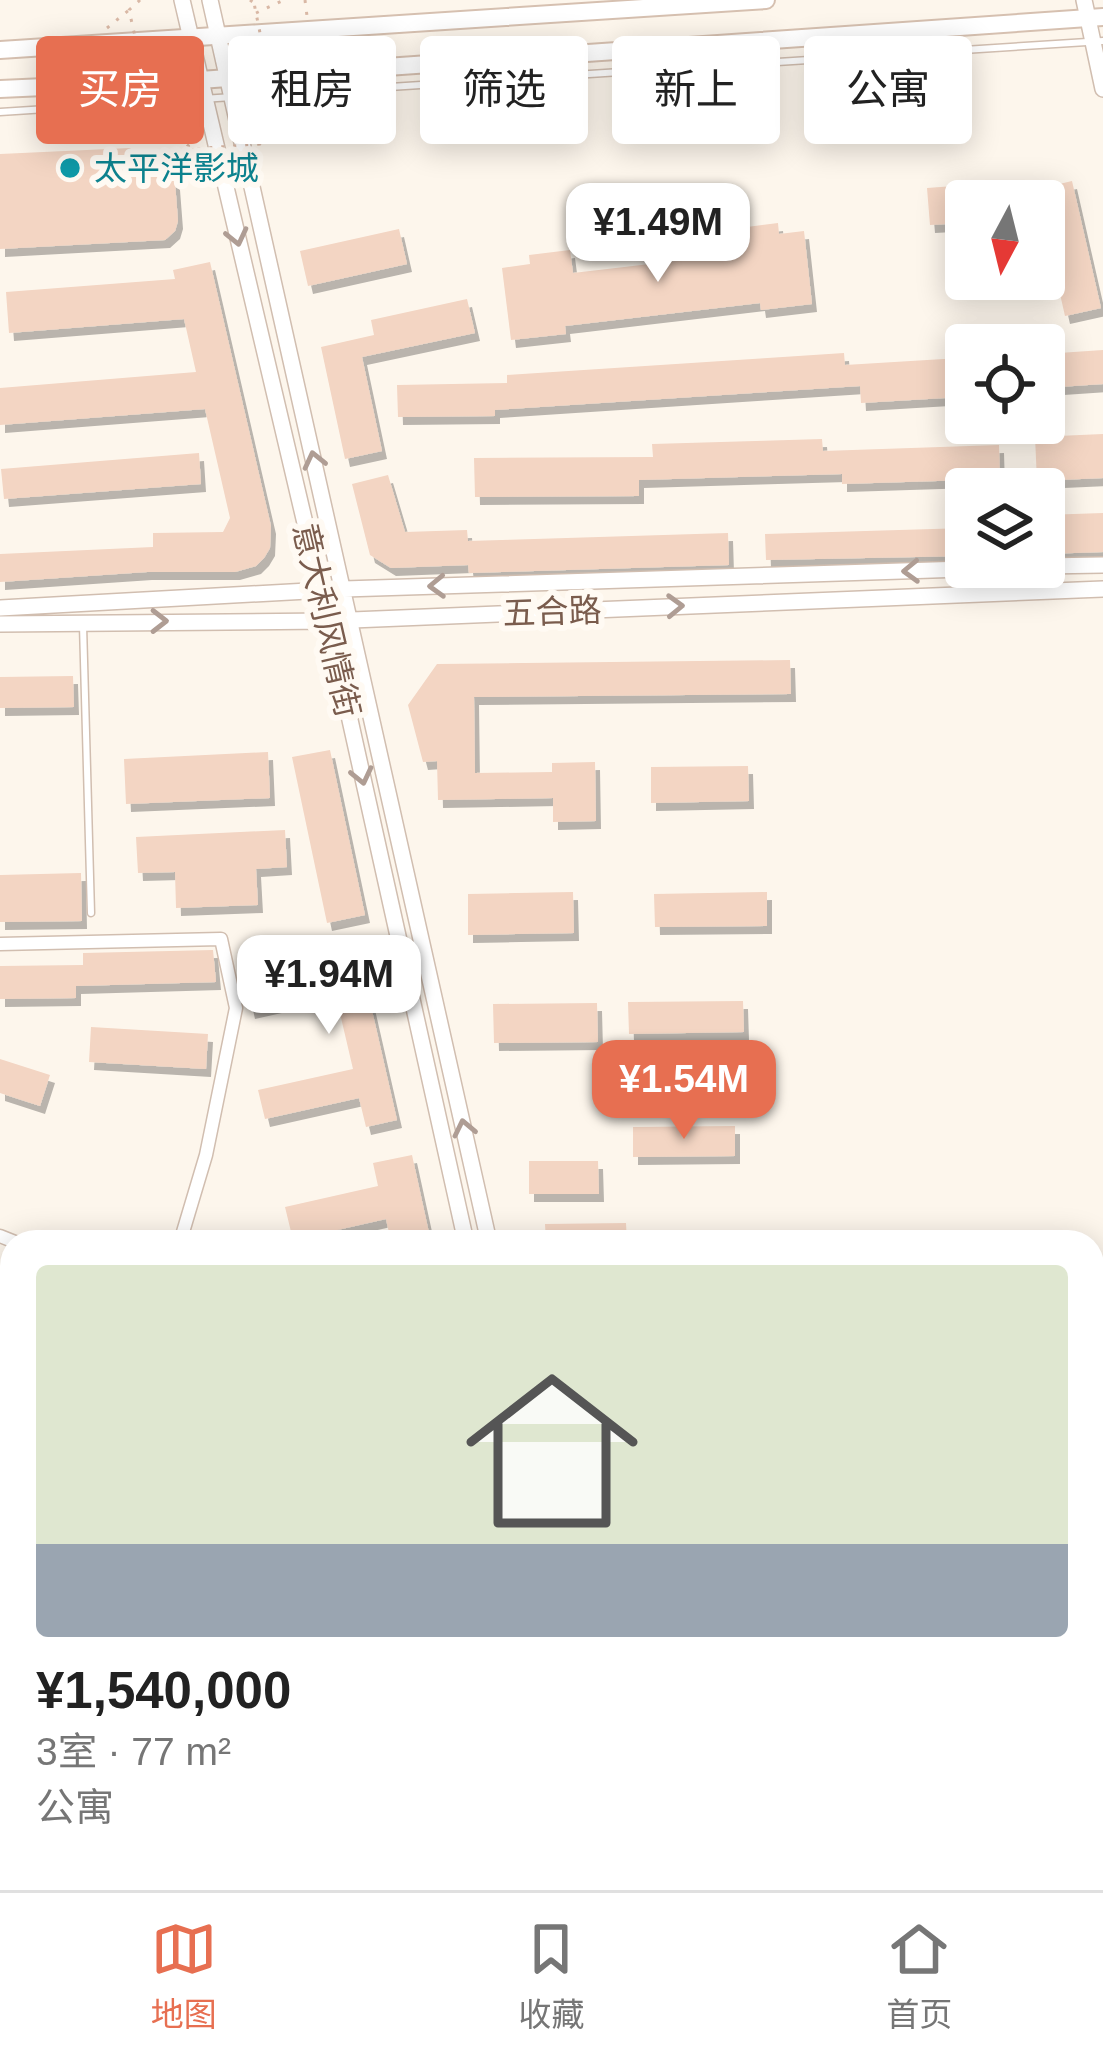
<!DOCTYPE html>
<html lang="zh">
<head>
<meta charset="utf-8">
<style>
	body { margin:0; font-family:Arial,"Noto Sans SC",sans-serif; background:#f2f2f2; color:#222; height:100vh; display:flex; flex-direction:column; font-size:45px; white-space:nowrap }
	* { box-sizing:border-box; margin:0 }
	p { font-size:39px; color:#767676 }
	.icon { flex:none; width:66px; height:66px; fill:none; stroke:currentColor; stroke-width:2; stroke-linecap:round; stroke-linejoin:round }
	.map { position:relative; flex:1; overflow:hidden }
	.panel { position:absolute; left:0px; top:1230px; width:1104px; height:660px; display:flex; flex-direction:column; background:#fff; border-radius:36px 36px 0 0; box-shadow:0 6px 30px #0003 }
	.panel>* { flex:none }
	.guide { position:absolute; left:36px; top:36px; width:1032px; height:108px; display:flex; gap:24px }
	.needle { width:78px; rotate:187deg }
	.controls { position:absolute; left:945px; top:180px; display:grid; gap:24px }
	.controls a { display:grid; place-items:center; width:120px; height:120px; border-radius:12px; background:#fff; box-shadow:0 6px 30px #0003; font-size:60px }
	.price { position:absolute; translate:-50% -102px; padding:0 27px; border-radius:24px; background:#fff; color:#222; font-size:39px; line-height:78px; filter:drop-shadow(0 3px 6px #0008) }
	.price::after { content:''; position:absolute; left:50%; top:72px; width:36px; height:27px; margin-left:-18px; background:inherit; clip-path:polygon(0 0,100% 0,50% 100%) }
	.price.selected { background:#e76f51; color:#fff }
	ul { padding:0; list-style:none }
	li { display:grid; align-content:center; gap:24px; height:636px; padding:0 36px }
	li+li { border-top:3px solid #e0e0e0 }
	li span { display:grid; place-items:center; height:372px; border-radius:12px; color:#555 }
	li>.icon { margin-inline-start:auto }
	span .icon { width:216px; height:216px; fill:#fffc; stroke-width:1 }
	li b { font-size:51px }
	.tag { padding:0 42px; border-radius:12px; background:#fff; box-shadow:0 6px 30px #0003; font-size:42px; line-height:108px }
	.tag.selected { background:#e76f51; color:#fff }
	.tabs { display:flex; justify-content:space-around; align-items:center; height:168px; border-top:3px solid #e0e0e0; background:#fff; font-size:33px; color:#767676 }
	.tabs a { display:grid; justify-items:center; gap:6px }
	.tabs .selected { color:#e76f51 }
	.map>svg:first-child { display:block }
	.water { fill:#bfe3e8; stroke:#a5d3da; stroke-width:3 }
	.building { fill:#f3d5c3; filter:url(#shadow) }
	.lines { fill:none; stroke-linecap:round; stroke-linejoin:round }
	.service-casing { stroke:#d1beb0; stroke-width:9 }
	.minor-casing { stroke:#d1beb0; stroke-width:15 }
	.tertiary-casing { stroke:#d1beb0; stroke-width:18 }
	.secondary-casing { stroke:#d6c0b0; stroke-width:20 }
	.path { stroke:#d9b8a5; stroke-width:3; stroke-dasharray:3 9; stroke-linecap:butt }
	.service { stroke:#fff; stroke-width:6 }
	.minor { stroke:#fff; stroke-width:12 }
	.tertiary { stroke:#fff; stroke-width:15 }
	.secondary { stroke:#fff; stroke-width:16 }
	.path-bridge { stroke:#d9b8a5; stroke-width:3; stroke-dasharray:3 9; stroke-linecap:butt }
	.oneway { stroke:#af9d94 }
	.culture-dot { fill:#0f9aa8; stroke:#fffaf3; stroke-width:4.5 }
	.labels { text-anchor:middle; stroke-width:12; stroke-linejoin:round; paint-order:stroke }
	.culture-label { font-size:33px; fill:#0d838f; stroke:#fffaf3; text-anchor:start }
	.street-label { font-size:33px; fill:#7a5c4d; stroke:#fffaf3 }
</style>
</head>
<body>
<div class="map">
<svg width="1103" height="1890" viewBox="0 0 1103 1890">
	<defs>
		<filter id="shadow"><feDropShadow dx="5" dy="8" stdDeviation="0" flood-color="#0004"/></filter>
	</defs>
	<rect width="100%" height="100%" fill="#fdf6ec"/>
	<!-- water -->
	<path class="water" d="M357,1878H506L481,1890H295Z"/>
	<!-- building -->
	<path class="building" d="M130,148L175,182L178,221L175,231L165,240L0,249V154Z
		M1033,180L1034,190L1072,181L1101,308L1065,316L1045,228L1059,225L1054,201H966V223L930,225L927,188Z
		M778,223L779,234L804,231L812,304L761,310L760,303L565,326L566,334L511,340L502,268L530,264L529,255L570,250L573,273L735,254L732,229Z
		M399,229L407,264L308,286L300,251Z
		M210,262L271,526L270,548L264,558L256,566L235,572H147L0,582V554L153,547V533L223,532L230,518L205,409L0,425V388L196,372L184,319L9,333L6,292L175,279L173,270Z
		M467,299L475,333L362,357L382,451L345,459L321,347L374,335L371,320Z
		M1103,350V384L1044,388V354Z
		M844,353L845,365L960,358L962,397L861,403L860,386L495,410V416L398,417L397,385L507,383V375Z
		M1103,434V478L1037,481L1035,437Z
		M822,439L823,451L999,445L1000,479L842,484V474L639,480V496L475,497L474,458L653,457L652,444Z
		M199,453L201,484L4,499L1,469Z
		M388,475L405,532L467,530L468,541L728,533L729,565L469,573L468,565L391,568L370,555L352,484Z
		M1103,513V552L1044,554V515Z
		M966,528V556L766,560L765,534Z
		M790,660L791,694L474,697L475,773L552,772V763L595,762L596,821L553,822V798L438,800L437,761L423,762L408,705L437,664Z
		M73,676L74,707L0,708V677Z
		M330,750L365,915L327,923L292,757Z
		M268,752L270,798L126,804L124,759Z
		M748,766L749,801L651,803V767Z
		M285,830L287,867L256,869L258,905L176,908L175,872L138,873L136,837Z
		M81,873L82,921L0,922V875Z
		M573,892L574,933L468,935V894Z
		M767,892V926L655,927L654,894Z
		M358,949L397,1120L366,1127L359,1098L265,1119L258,1090L353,1069L335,992L250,1011L242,975Z
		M213,950L216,982L76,986V998L0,999V966L83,965V953Z
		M743,1001L744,1032L629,1034L628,1002Z
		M597,1003L598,1042L494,1043L493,1004Z
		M91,1027L208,1034L206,1069L89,1062Z
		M0,1059L50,1075L40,1106L0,1093Z
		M735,1126V1156L633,1157V1127Z
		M412,1155L431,1242H391L386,1219L293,1240L285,1207L378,1186L373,1163Z
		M529,1161H598L599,1194H529Z
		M626,1223L627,1242H546L545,1224Z
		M0,1577L12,1582V1719L0,1714Z"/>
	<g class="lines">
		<!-- service casing -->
		<g class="service-casing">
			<path id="service" d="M0,112L1103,41
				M83,625L91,913"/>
		</g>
		<!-- minor casing -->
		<g class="minor-casing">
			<path id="minor" d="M0,944L221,939L236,1008L206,1155L180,1242
				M0,1236L15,1242"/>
		</g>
		<!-- tertiary casing -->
		<g class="tertiary-casing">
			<path id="tertiary" d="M182,0L328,621L466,1242
				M210,0L489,1242
				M1084,0L1103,89
				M1044,566L1103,565
				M0,608L344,589L1028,567
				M0,624L328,621L1103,589"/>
		</g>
		<!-- secondary casing -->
		<g class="secondary-casing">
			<path id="secondary" d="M0,50L766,0
				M0,89L200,80L1103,17
				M0,1464L12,1469
				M0,1481L12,1486
				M1092,1585L1103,1586
				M1092,1601L1103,1602"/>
		</g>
		<!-- path -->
		<path class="path" d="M250,0L254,3
			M305,0L307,16
			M256,13L284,0
			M107,28L129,10
			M276,113L291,104
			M192,149L205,171
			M169,177L189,146
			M1092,1718L1103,1719"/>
		<!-- service -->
		<use href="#service" class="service"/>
		<!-- minor -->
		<use href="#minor" class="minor"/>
		<!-- tertiary -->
		<use href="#tertiary" class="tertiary"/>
		<!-- secondary -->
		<use href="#secondary" class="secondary"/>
		<!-- path-bridge -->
		<path class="path-bridge" d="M140,0L129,10L153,116L192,149L260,144L276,113L254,3"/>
	</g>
	<!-- one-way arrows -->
	<defs><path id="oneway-chevron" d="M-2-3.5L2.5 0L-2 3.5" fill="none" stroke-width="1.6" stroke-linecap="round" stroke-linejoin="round" transform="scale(3)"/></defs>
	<g class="oneway">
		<use href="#oneway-chevron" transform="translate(237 237) rotate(77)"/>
		<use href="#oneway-chevron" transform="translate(314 460) rotate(-103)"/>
		<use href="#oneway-chevron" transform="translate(911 571) rotate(178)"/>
		<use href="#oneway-chevron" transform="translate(437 586) rotate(178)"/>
		<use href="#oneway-chevron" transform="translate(675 606) rotate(-2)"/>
		<use href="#oneway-chevron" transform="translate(159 621)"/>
		<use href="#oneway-chevron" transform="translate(362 776) rotate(77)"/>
		<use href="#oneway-chevron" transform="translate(464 1128) rotate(-102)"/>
	</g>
	<!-- markers -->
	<circle class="culture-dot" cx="70" cy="168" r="12"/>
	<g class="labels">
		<!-- culture labels -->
		<g class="culture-label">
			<text x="94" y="180">太平洋影城</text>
		</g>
		<!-- street labels -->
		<g class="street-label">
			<text transform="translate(552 611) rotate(-2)" y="12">五合路</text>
			<text transform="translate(327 620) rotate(77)" y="12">意大利风情街</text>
		</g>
	</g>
</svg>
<div class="controls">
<a><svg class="needle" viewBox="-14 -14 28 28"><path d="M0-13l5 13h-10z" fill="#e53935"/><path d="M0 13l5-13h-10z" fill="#767676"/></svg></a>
<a><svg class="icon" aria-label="locate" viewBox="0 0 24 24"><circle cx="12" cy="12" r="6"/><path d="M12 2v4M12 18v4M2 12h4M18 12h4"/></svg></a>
<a><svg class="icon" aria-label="layers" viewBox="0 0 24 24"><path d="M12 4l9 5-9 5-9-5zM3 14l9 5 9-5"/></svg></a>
</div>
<b class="price" style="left:658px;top:285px">¥1.49M</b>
<b class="price" style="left:329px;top:1037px">¥1.94M</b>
<b class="price selected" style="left:684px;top:1142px">¥1.54M</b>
<div class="guide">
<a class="tag selected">买房</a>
<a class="tag">租房</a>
<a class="tag">筛选</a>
<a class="tag">新上</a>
<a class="tag">公寓</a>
</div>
<section class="panel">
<ul>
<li><span style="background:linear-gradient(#dfe7d0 75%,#9aa5b1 0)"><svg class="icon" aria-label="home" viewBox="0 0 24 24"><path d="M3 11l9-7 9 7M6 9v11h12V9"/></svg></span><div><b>¥1,540,000</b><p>3室 · 77 m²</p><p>公寓</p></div></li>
</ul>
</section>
</div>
<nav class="tabs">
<a class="selected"><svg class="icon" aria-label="map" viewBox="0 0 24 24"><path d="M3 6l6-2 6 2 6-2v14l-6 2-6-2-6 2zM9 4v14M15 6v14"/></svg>地图</a>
<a><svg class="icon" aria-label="saved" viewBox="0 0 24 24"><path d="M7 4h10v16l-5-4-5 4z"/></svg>收藏</a>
<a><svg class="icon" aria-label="home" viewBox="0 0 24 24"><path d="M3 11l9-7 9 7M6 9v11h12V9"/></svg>首页</a>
</nav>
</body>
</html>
